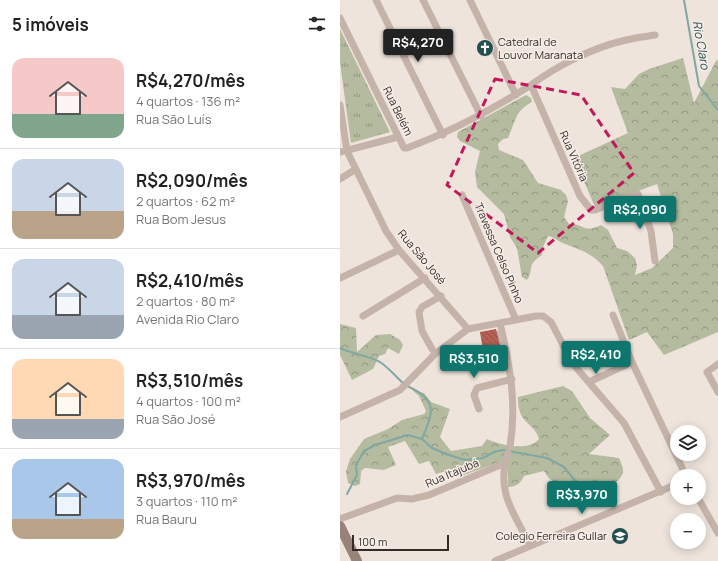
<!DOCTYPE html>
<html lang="pt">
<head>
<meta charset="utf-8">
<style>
	body { margin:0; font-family:Manrope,sans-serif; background:#f2f2f2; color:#222; height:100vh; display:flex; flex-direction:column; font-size:15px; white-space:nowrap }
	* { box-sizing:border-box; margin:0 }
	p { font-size:13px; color:#767676 }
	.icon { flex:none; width:22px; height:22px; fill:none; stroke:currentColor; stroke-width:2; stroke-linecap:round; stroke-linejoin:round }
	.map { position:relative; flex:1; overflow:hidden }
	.panel { display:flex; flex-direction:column; background:#fff; width:340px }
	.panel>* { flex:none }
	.tools { position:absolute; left:330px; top:425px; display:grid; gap:8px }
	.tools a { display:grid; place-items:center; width:36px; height:36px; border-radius:50%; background:#fff; box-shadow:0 2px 10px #0003; font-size:20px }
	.scale { position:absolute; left:12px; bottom:10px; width:97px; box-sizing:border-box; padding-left:4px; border:2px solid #332b28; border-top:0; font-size:11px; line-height:14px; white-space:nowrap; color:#332b28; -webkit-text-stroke:3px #f7eee8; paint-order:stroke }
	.price { position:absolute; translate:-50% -34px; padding:0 9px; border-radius:4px; background:#0f766e; color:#fff; font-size:13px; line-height:26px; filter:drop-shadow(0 1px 2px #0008) }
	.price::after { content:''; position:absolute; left:50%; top:24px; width:12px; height:9px; margin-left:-6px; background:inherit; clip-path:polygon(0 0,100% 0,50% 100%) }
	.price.active { background:#222; color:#fff }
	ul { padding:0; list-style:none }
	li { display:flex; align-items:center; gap:12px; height:100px; padding:0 12px }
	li+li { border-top:1px solid #e0e0e0 }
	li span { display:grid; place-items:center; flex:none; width:112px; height:80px; border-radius:12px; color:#555 }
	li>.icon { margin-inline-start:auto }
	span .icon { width:48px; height:48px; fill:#fffc; stroke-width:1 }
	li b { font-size:17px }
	h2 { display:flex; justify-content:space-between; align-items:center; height:48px; padding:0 12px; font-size:17px }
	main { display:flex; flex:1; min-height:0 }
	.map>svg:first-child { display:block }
	.forest { fill:url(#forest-crowns) }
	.park { fill:url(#park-tufts) }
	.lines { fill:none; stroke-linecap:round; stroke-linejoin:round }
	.stream { stroke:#7fa8a5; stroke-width:2 }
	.building { fill:url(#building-back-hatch); filter:url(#shadow) }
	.minor { stroke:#c5b3aa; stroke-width:7 }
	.secondary { stroke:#98837b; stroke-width:10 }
	.marked { fill:none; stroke:#c2185b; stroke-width:3; stroke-dasharray:8 5; stroke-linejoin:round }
	.labels { text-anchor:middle; stroke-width:3; stroke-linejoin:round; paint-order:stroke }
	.poi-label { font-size:11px; fill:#332b28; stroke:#f7eee8; text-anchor:start }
	.street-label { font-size:11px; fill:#332b28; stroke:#f7eee8 }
	.water-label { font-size:12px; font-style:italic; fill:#234f4e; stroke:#f7eee8 }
</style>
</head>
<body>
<main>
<section class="panel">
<h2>5 imóveis<svg class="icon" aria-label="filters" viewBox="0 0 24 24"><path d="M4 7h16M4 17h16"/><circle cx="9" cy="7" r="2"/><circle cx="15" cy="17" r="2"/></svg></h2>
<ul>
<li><span style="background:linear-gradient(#f6c9c9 70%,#7fa58c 0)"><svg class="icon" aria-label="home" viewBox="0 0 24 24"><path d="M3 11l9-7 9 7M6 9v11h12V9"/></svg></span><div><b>R$4,270/mês</b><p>4 quartos · 136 m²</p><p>Rua São Luís</p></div></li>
<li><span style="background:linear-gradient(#c9d6e8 65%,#b9a48a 0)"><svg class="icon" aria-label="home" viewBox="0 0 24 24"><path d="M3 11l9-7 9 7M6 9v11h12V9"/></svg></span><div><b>R$2,090/mês</b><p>2 quartos · 62 m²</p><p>Rua Bom Jesus</p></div></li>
<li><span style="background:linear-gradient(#c9d6e8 70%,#9aa5b1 0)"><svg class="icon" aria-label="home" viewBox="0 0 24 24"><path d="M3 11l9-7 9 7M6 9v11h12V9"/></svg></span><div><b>R$2,410/mês</b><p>2 quartos · 80 m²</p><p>Avenida Rio Claro</p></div></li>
<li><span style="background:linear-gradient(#ffd9b3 75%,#9aa5b1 0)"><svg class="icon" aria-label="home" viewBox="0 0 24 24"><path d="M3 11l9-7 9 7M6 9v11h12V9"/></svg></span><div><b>R$3,510/mês</b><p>4 quartos · 100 m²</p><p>Rua São José</p></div></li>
<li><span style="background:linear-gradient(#a9c7e8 75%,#b9a48a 0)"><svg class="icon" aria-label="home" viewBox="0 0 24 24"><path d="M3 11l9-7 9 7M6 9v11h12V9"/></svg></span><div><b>R$3,970/mês</b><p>3 quartos · 110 m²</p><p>Rua Bauru</p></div></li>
</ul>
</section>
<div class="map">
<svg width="378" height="561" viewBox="0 0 378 561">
	<defs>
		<pattern id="forest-crowns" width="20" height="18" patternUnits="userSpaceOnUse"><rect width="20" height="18" fill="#b4bb9e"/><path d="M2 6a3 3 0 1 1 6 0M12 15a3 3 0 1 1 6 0" fill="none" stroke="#939881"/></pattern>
		<pattern id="park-tufts" width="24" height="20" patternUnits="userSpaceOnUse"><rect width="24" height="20" fill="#b4bb9e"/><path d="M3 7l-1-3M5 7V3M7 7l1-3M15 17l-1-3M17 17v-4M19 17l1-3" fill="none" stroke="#939881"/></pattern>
		<pattern id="building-back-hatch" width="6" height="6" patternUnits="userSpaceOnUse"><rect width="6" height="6" fill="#b66153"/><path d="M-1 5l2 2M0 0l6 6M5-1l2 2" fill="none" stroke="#955045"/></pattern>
		<filter id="shadow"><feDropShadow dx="2" dy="2" stdDeviation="0" flood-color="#0004"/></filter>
	</defs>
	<rect width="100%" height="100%" fill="#eee4dc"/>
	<!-- forest -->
	<path class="forest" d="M343,58L354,103L377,59L378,63V332L324,355L307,332L289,340L263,266C253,254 239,249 225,244C218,242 216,237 208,236L202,249V255C185,266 195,269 187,280L182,277L177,248L170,237L164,214L137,187L135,172L140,151L120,141L117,137L118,132L186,95L191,98L192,102C174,112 176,121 168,138L163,139L158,144L159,150L183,160L198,183L221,190L226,195L228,201L224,217L229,224C244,223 243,234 261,225L268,230L277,248L287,251L295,258L297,265L295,275L312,268L333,248V234L317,184L255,207L234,158L288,133L271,87L285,89L299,74L309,69Z
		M0,324L16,328L17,352L36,335L50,334L60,340L63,345L59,354L48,348L45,354L39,356L33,369L12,380L0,355Z
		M223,386L232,391L250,418L270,435L249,454L279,458C280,461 283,466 283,470C282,489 248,492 234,493L228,483C214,484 211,482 204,471L184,476C181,483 176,487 168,487V465L160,462L121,476L112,469L96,474L89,461L79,464L65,441L48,447L56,465L44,470L25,468L21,471L20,484L15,486L8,483L6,471L10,459L24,439L48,429L62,420L84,414L86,411L79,396L72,390L84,393L91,402L110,409L100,437L111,451L142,446L147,439C160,445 188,452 199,439C195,422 177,425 178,397Z"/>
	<!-- park -->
	<path class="park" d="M0,29L50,132L11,143L0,63Z"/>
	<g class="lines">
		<!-- stream -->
		<path class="stream" d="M344,0L359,86L378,110
			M0,348C14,355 27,355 40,362C48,367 56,377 64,384
			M67,386C99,400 93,412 82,439
			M7,494L17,475L16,465L24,451L35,445L68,435L82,439L92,448L106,454L125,460L143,458L154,452L163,450L207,458L224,467L245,493"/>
	</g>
	<!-- building -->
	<path class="building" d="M145,43L150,52L143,55L140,44Z
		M156,329L163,359L145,363L140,332Z"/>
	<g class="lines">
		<!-- minor -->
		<path class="minor" d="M36,0L103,135
			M83,0L141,116
			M130,0L176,95
			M0,18L64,148H67C113,131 150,111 191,85L240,196L251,210H255L298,194L311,231L315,261
			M191,85C215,67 252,48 282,41C293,38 304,37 315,35
			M0,105L7,151L46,231L59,250L128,329
			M0,152L58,137
			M0,179L16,169
			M122,195L176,320
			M0,278L59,250
			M273,315L292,362L346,476
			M23,316L85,278
			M160,323C170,365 177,404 170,447
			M92,349L82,331L79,312L82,307L101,296
			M378,364L367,372L378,392
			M249,382L292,362
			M139,409L134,395L137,388L172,379
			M0,417L60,390L95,354L128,329L196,316H203L211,322L233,364L284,423L321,492
			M168,453C155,491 174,513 190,545
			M358,498L378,533
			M0,519L57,498L72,499L89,495L165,463
			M155,561L337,484"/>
		<!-- secondary -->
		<path class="secondary" d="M0,526L17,561"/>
	</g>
	<!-- marked area -->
	<path class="marked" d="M155,79L241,95L294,173L198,253L107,185Z"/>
	<!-- icons -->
	<defs>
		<g id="church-disc" transform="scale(0.9)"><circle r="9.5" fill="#234f4e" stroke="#f7eee8"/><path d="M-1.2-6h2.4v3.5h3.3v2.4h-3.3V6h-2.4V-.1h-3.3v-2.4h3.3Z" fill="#fff"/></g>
		<g id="school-disc" transform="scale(0.9)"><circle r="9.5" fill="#234f4e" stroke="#f7eee8"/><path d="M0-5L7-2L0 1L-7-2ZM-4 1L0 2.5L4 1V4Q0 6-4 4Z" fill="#fff"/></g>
	</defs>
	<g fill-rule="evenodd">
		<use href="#church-disc" x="145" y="48"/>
		<use href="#school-disc" x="280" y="536"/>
	</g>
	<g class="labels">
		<!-- poi labels -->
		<g class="poi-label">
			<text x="158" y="46">Catedral de<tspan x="158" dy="13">Louvor Maranata</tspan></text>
			<text x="267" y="540" text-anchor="end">Colegio Ferreira Gullar</text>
		</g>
		<!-- street labels -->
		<g class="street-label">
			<text transform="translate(58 111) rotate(64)" y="4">Rua Belém</text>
			<text transform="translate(234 156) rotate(66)" y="4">Rua Vitória</text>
			<text transform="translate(159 253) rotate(67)" y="4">Travessa Celso Pinho</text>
			<text transform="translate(82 257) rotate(50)" y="4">Rua São José</text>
			<text transform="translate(112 473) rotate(-23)" y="4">Rua Itajubá</text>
		</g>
		<!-- water labels -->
		<g class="water-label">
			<text transform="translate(361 45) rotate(80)" y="4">Rio Claro</text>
		</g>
	</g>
</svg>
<div class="tools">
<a><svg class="icon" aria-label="layers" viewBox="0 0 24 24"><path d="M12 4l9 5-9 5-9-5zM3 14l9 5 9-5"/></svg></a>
<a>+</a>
<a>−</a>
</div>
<div class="scale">100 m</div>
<b class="price active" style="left:78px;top:63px">R$4,270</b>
<b class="price" style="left:300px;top:230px">R$2,090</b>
<b class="price" style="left:256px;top:375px">R$2,410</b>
<b class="price" style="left:134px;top:379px">R$3,510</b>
<b class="price" style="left:242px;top:515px">R$3,970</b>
</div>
</main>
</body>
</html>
